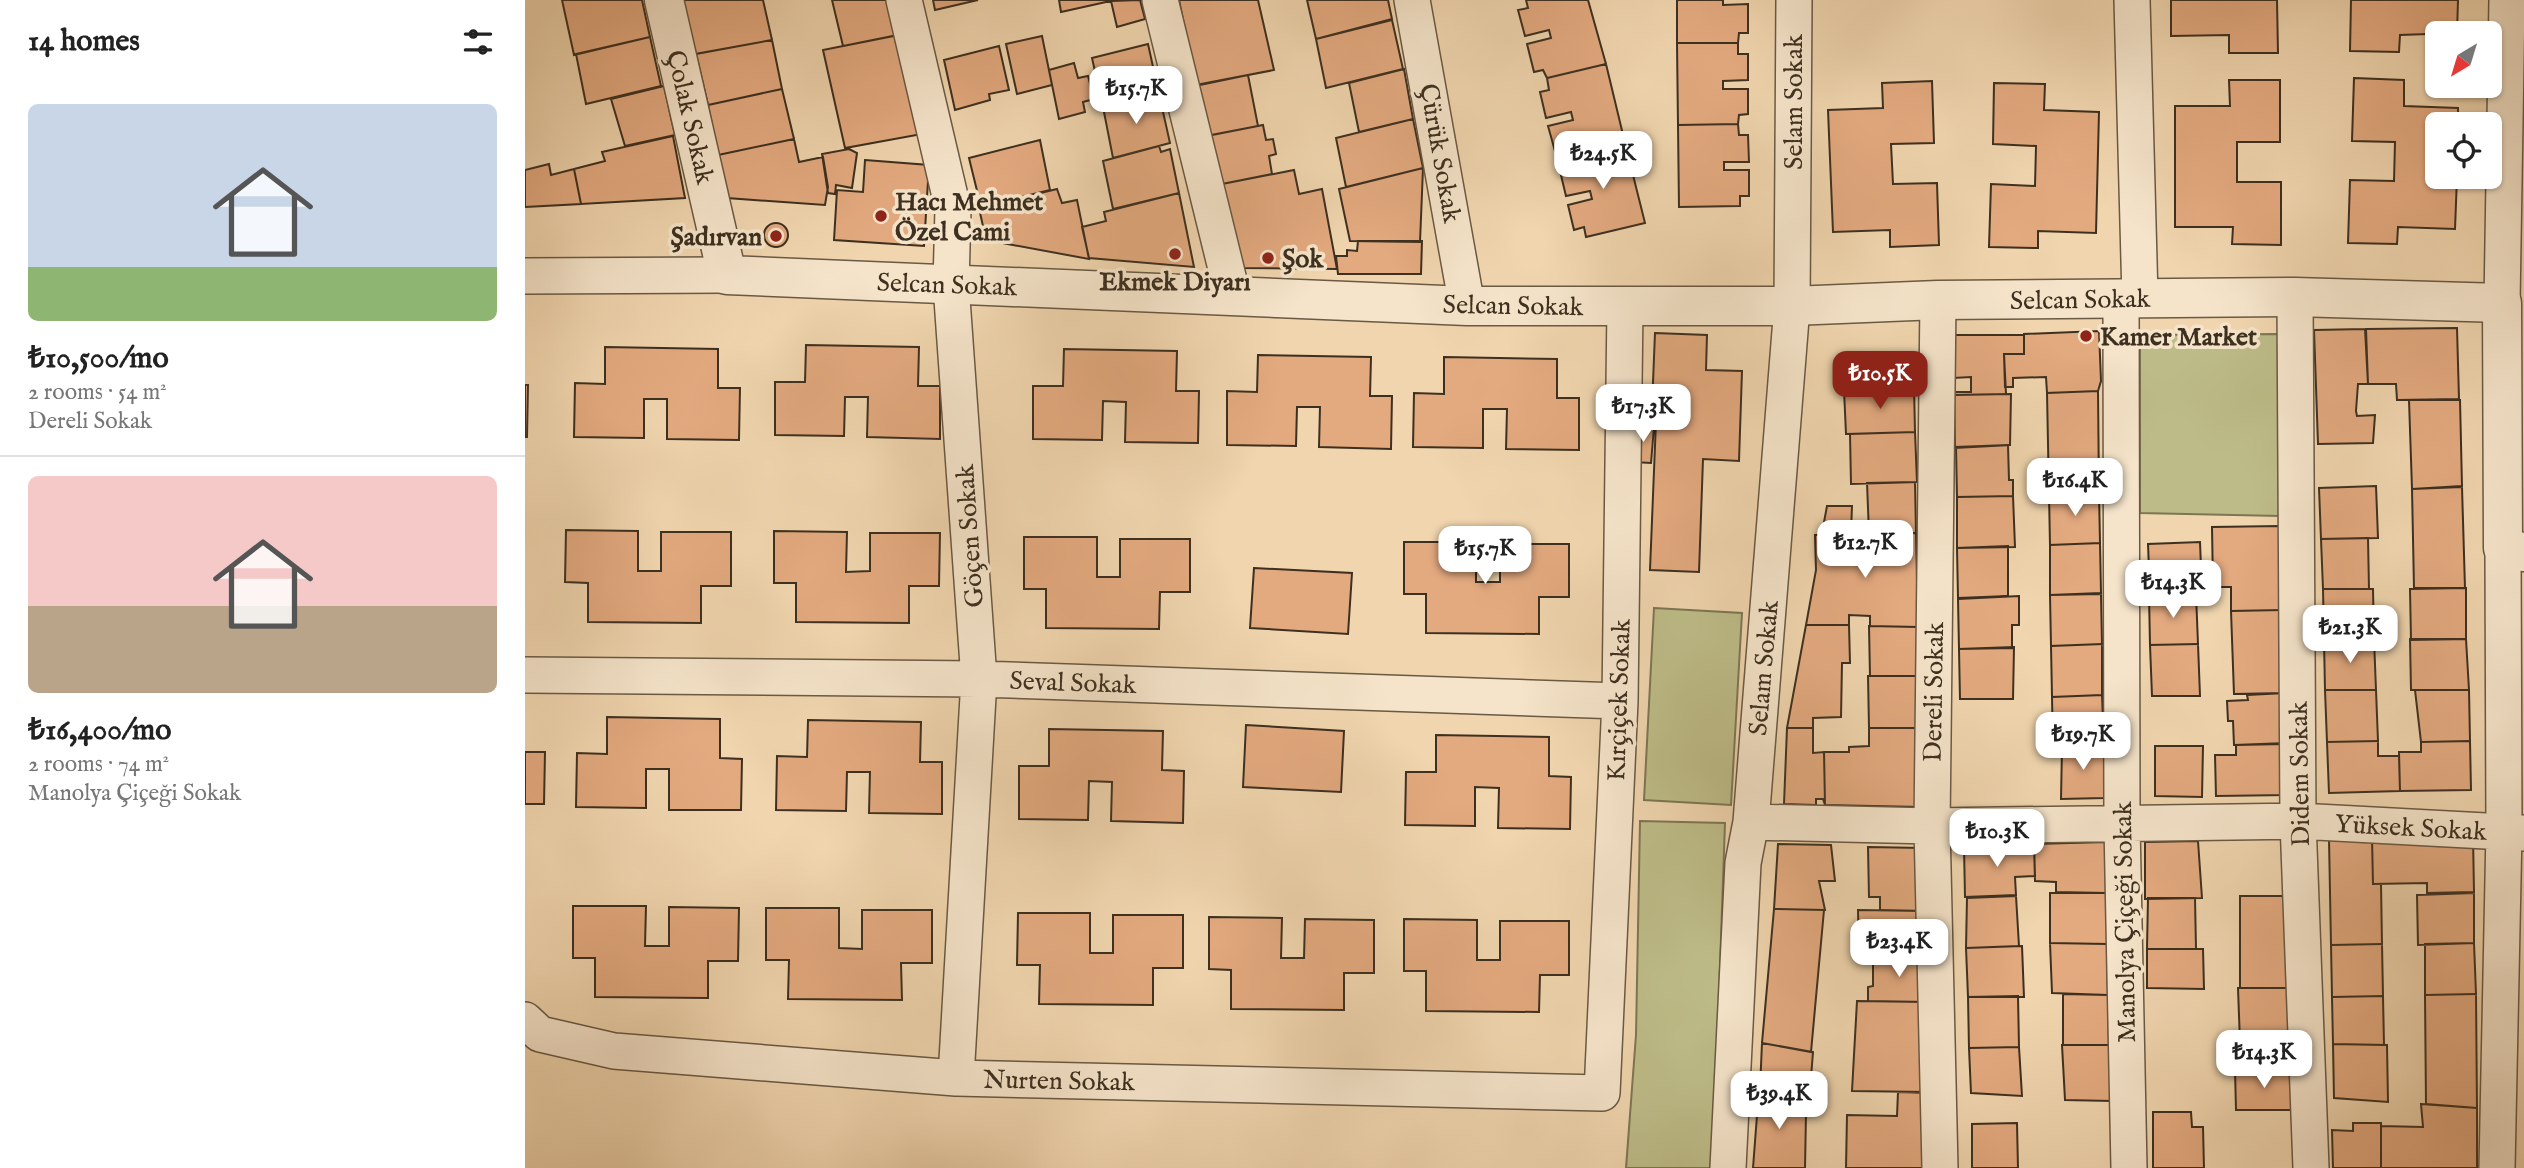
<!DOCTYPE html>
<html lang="en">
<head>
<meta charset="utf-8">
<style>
	body { margin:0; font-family:"IM FELL English",serif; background:#f2f2f2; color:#222; height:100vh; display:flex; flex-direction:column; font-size:26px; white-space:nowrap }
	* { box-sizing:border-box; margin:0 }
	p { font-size:23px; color:#767676 }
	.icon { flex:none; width:38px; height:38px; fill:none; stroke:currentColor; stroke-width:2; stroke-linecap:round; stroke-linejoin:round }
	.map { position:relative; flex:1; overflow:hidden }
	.panel { display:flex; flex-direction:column; background:#fff; width:525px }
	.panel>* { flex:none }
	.needle { width:46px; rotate:218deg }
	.buttons { position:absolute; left:1900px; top:21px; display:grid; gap:14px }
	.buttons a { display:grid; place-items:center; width:77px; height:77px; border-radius:10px; background:#fff; box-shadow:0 2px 5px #0004; font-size:35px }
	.price { position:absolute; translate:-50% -60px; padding:0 16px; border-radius:14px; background:#fff; color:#222; font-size:23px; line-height:46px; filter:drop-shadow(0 2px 4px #0008) }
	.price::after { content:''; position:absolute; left:50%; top:42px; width:21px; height:16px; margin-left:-10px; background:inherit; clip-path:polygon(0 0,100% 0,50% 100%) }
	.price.active { background:#8f2418; color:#fff }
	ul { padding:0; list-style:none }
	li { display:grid; align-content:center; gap:14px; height:371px; padding:0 28px }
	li+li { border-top:2px solid #e0e0e0 }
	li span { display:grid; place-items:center; height:217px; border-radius:10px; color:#555 }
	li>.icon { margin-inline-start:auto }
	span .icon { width:126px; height:126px; fill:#fffc; stroke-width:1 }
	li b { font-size:30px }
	h2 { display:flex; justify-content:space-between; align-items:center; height:84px; padding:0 28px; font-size:30px }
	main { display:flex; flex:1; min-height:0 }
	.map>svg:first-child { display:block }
	.green { fill:#bdbc88; stroke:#7d7654; stroke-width:2 }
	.building { fill:#e3a97f; stroke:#3d3020; stroke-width:2 }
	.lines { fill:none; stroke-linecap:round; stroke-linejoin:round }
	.minor-casing { stroke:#6a5944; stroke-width:38 }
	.tertiary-casing { stroke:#6a5944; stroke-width:41 }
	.minor { stroke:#f5e4ca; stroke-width:35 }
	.tertiary { stroke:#f5e4ca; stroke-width:38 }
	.poi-dot { fill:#8f2418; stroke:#f5e4ca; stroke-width:2.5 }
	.labels { text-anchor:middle; stroke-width:7; stroke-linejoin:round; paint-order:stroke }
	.street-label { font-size:26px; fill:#3d3020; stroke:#f5e4ca }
	.poi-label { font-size:26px; font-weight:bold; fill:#3d3020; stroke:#f5e4ca; text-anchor:start }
</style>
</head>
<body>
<main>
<section class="panel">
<h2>14 homes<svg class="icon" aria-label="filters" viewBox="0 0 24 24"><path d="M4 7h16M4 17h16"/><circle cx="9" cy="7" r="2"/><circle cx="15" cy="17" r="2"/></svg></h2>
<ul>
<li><span style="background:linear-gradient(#c9d6e8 75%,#8fb573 0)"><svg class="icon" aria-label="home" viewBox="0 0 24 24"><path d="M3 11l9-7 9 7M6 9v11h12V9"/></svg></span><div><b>₺10,500/mo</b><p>2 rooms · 54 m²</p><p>Dereli Sokak</p></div></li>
<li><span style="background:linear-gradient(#f6c9c9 60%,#b9a48a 0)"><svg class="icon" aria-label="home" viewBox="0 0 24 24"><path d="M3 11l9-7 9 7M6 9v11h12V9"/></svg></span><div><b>₺16,400/mo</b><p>2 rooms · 74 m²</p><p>Manolya Çiçeği Sokak</p></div></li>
</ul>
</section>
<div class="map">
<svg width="1999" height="1168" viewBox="0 0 1999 1168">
	<rect width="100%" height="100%" fill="#f0d5ae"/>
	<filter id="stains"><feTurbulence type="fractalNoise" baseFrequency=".00286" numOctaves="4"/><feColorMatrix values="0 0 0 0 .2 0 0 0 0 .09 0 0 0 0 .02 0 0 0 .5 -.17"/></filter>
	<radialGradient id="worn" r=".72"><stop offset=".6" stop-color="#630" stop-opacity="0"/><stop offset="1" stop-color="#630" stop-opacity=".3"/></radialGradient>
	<!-- green -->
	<path class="green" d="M1755,334V516L1615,513V335Z
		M1129,608L1217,613L1206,805L1119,800Z
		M1115,821L1200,823L1188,1168H1101L1111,1035Z"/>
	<!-- building -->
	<path class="building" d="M37,0H117L125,37L49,55Z
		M158,0H238L247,40L170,54Z
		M307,0H366L374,35L318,46Z
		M408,0H453L410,10Z
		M534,0H590L536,12Z
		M615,0L620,19L592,27L586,1Z
		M654,0H733L749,70L671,85Z
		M782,0H863L867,19L791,39Z
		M1001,0H1063L1081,64L1022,78L1018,70L1009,72L1002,44L1026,38L1024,30L1000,36L993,10L1003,8Z
		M1152,0H1198V5L1223,4V33H1214L1213,43H1152Z
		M1646,0H1752L1753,53H1704V35L1646,36Z
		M1826,0H1933L1932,33L1875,35L1874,52L1825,51Z
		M867,20L878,69L801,88L791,39Z
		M373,35L397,134L320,148L298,50Z
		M517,36L527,85L492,94L481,44Z
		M125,37L136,86L61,104L51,54Z
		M247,40L257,89L183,105L171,54Z
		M1152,43H1213V54H1223V80L1198,81V89H1223V114L1214,115L1213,124L1153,125Z
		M623,44L634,94L578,107L567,58Z
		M474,46L484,90L464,94L465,100L430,110L419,60Z
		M549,63L553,78L563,76L569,99L558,102L560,112L534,119L524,70Z
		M1081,64L1100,143L1042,157L1039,149L1030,151L1023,126L1048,120L1046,112L1021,118L1015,92L1024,90L1022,78Z
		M879,69L888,119L834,132L824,83Z
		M723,75L733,126L681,136L670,86Z
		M1829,78L1879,80V106L1933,108V124H1913V177H1932L1930,229L1873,227L1872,244L1823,243L1825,180L1869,181L1870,142L1827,141Z
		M1704,80H1755V142H1712V182H1756V245L1707,244L1708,227H1650V106H1705Z
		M1407,81L1409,143L1366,144L1368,184L1412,183L1414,245L1365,247V230L1308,232L1303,110L1358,108L1357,83Z
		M1469,83L1520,84L1519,110L1574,112L1571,233L1513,231V248L1464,247L1466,184L1510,186L1511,146L1468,144Z
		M139,86L150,135L100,146L86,99Z
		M257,89L269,139L193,155L183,105Z
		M634,94L645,143L588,158L578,107Z
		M888,119L898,168L821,187L811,138Z
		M1213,124L1214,135H1223L1224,162H1199V170H1224V196H1215V206L1154,207L1153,125Z
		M738,125L741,140L748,139L751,154L744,156L747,174L692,185L682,136Z
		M148,136L160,198L56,204L49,169L80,161L77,152Z
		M269,139L274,162L298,157L303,187L300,205L202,198L193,155Z
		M515,140L525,190L456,207L444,158Z
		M1100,143L1120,223L1061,237L1059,227L1049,230L1043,205L1067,199L1065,191L1041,196L1035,171L1044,169L1042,157Z
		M634,146L636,152L645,149L654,193L588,209L578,161Z
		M324,149L332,153L327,188L311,185L310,194L303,193L297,154Z
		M340,160L404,165L399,246L309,240L312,190L338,192Z
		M24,164L26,175L49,169L56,204L0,207V170Z
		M898,168L895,242L825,241L814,189Z
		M769,170L774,194L797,189L812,269L711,268L692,185Z
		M532,189L537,203L552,200L564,259L461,240L454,208Z
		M654,193L669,267L564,258L557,227L581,221L579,212Z
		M239 235a12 12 0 1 1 24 0a12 12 0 1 1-24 0Z
		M833,241H897L896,274H813L811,256H822V250L832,251Z
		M1932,328L1934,399L1872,400L1871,384H1843L1841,329Z
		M1840,329L1843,384H1833L1831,411L1832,416L1850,415L1848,443L1793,444L1789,330Z
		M1574,331L1576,381L1573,391L1522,393L1521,377L1488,378V387H1480L1479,354H1499V334Z
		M1130,333L1182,335L1181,370L1217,371L1214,461L1178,459L1174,572L1125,570L1131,421L1152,422L1153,408L1127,407Z
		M1427,335H1499V354H1479L1481,394L1429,395V392H1446V377L1428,378Z
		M281,345L394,347L393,386H415V439L342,437L343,397H320L319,436L250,435V382H280Z
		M80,347L193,349V388H215L214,440L142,439V399H119V438L49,437L50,383L80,384Z
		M539,349L652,351L651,391H674L673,443L600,442L601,402L578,401L577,440L508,439V386H538Z
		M733,355L846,357L845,396H867L866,449L794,447L795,407H772L771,446L702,445V391L732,392Z
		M919,357L1032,359V398H1054V450L981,449L982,409H958V448L888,447L889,393L919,394Z
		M0,385H3L2,437H0Z
		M1389,387L1390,432L1321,434L1319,390Z
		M1573,391L1574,492L1524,494L1522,393Z
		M1486,394L1485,445L1430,448L1429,395Z
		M1884,400H1935L1937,486L1887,489Z
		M1111,425L1129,427L1126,463L1108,462Z
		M1390,432L1392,482L1326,484L1325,434Z
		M1483,445L1484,480H1488V496L1432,497L1431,447Z
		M1390,482L1391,533H1344L1342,483Z
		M1851,486L1853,538L1796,539L1794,488Z
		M1937,487L1940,588H1889L1887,489Z
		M1574,492L1575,543L1525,545L1524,494Z
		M1488,496L1490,547L1432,548V497Z
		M1302,506H1327L1326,532L1297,533Z
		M1754,526L1757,610L1706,611V587H1688L1687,527Z
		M41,530L113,531V571H136V532H206V586H176V623L63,622V583L40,582Z
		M249,531L322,532L321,572L345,571V533H415L414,586H384V623L271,622V583H249Z
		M1391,533L1393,627L1345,626V616L1324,615V625H1281L1291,570L1290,535Z
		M499,537H572V577H595V539H665V592H635L634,629L521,628V589H499Z
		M1843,538L1844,589H1798L1796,539Z
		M879,542H951V582H975V544H1044V597H1014V634L901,633V594H879Z
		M1675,542L1677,593L1625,595L1623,544Z
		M1575,543L1576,593L1525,595V545Z
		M1483,546V596L1433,598L1432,548Z
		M729,568L827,573L823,634L725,628Z
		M1941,588V639L1886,640L1885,589Z
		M1798,589H1848L1849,639L1799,640Z
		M1576,594L1577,644L1526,646L1525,595Z
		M1671,594L1673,644L1625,645L1624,595Z
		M1494,596V625H1487V648L1434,649L1433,599Z
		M1757,610L1760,693L1709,694L1706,611Z
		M1281,625H1324L1325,663H1317L1316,717L1288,718V728H1262Z
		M1344,626L1393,627V676H1345Z
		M1849,639L1851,690H1800L1799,640Z
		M1885,639H1941L1944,690H1886Z
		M1577,644V695L1527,697L1526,646Z
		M1673,644L1675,696H1627L1625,645Z
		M1489,647L1488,699H1435L1434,649Z
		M1343,676H1393L1395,728H1344Z
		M1800,690H1851L1853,741L1802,742Z
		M1890,690H1944L1945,741L1896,742Z
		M1761,693L1762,743L1709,745L1708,721H1703L1702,701L1723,700L1722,695Z
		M1577,695L1579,745L1528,748L1527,697Z
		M82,717L195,719V758L217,759L216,810H144V769H121V808L51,807L52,753L82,754Z
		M283,720L396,722L395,762H417V814L344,813L345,772H322L321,811L251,810L252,756L282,757Z
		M721,725L819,731L816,792L718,787Z
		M1262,728H1288V753L1299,752L1300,805L1298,799H1291V805L1259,804Z
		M1344,728H1395L1396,807L1300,805L1299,752H1324V747L1344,746Z
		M524,729L638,731L637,770L659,771L658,823L586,821L587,782L564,781L563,820L494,819V766H524Z
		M911,735L1024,737V776L1046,777L1045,829L973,828L974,788L950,787V826L880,825L881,772H911Z
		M1853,741V756H1874L1875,791L1804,793L1802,742Z
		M1945,741L1946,790L1875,791L1874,752H1896V742Z
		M1761,744L1763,795L1691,796L1690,755H1711V745Z
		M1579,745L1580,798L1536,799L1537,747Z
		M1630,746H1678L1677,797L1630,796Z
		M0,752H20L19,804H0Z
		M1948,836L1949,892L1902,893V883L1848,884L1847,838Z
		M1847,838L1848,884H1856L1857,944L1806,945L1804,839Z
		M1673,841L1677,898L1620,899V842Z
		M1581,842L1582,893L1531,892V882L1510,881L1509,844Z
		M1253,844L1306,845L1310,881H1294L1300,910L1249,909Z
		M1509,844L1510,876L1490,877L1491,895L1440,897L1439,847Z
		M1343,847L1399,848L1400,911L1355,910V897H1344Z
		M1525,893H1582L1583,944L1525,943Z
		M1949,893V943L1893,945L1892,895Z
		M1491,896L1494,946L1441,948L1442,898Z
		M1715,896H1765L1766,988H1715Z
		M1623,898H1670L1671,949H1622Z
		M48,906H121L120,946H144V907L214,908L213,961H183V998L70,997V958H48Z
		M241,908H314V948L337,949V910H407V963H376L377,1000L263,999L264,960H241Z
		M1249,909L1299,910L1286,1052L1237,1043Z
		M1333,910L1400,911L1402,956H1334Z
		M493,913H565V953H588V915H658V968H628V1005L514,1004L515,965H492Z
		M684,917L757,918L756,958H779L780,919L849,920V973H819V1010L706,1009V970L684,969Z
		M879,919L952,920V960H975V921H1044V975H1015L1014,1012L901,1011V971H879Z
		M1525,943L1582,944L1583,995L1527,993Z
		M1949,943L1951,994L1900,995V944Z
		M1857,944L1858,996L1807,997L1806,945Z
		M1497,946L1499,997H1443L1441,948Z
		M1622,949H1678L1679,989L1622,988Z
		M1348,956H1402V1002L1343,1001V987L1348,986Z
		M1713,988H1768V1069L1716,1070Z
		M1538,994L1583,995L1584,1045H1538Z
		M1951,994L1952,1108L1901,1104L1900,995Z
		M1493,996L1494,1047L1444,1048L1443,997Z
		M1858,996L1859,1045L1808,1044L1807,997Z
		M1332,1001L1402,1002V1092L1327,1091Z
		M1237,1043L1288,1052L1285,1090L1235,1089Z
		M1808,1044L1862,1045L1863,1102L1809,1098Z
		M1537,1045H1584L1587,1101L1540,1100Z
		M1494,1047L1497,1096L1446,1093L1444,1048Z
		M1767,1069L1768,1110H1711L1710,1070Z
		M1234,1089L1272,1090L1271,1114H1281L1280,1168H1228Z
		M1373,1092L1404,1093V1168H1321L1322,1115L1372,1116Z
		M1896,1104L1952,1108V1168H1856V1126L1898,1127Z
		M1628,1112H1666L1667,1127H1678L1679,1168H1628Z
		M1492,1123L1493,1168H1447V1124Z
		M1828,1123H1856V1168H1808L1807,1130L1828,1131Z"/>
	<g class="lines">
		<!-- minor casing -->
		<g class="minor-casing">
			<path id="minor" d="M379,0L428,209L426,285L454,679L431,1078
				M635,0L708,297
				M887,0L942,306
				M1607,0L1615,298
				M0,276L202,275
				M1770,297L1773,821L1786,1168
				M1596,299L1597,825L1604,1168
				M1413,300L1407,826L1415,1168
				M1977,303L1982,0
				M0,675L454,679L1095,701
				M1226,822L1407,826L1773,821L1999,833
				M0,1020L15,1034L89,1051L431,1078L1077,1093L1095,701L1100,307
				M1203,1168L1218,863L1226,822L1267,306L1269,0
				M1972,1168L1979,831L1978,548"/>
		</g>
		<!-- tertiary casing -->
		<g class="tertiary-casing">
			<path id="tertiary" d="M139,0L202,275L942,306H1267L1413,300L1770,297L1977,303L1978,548L1999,552"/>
		</g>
		<!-- minor -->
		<use href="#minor" class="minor"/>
		<!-- tertiary -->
		<use href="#tertiary" class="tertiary"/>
	</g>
	<!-- markers -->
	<g class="poi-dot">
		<circle cx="356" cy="216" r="7"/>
		<circle cx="251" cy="236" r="7"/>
		<circle cx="650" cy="254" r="7"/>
		<circle cx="743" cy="258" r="7"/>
		<circle cx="1561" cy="336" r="7"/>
	</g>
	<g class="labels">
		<!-- street labels -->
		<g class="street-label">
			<text transform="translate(1268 102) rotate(-90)" y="9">Selam Sokak</text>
			<text transform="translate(166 117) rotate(77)" y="9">Çolak Sokak</text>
			<text transform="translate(916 153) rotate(80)" y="9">Çürük Sokak</text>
			<text transform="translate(422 284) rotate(2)" y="9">Selcan Sokak</text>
			<text transform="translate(1555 299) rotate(-1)" y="9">Selcan Sokak</text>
			<text transform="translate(988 305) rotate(1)" y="9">Selcan Sokak</text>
			<text transform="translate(444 536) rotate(-94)" y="9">Göçen Sokak</text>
			<text transform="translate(1238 668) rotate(-85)" y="9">Selam Sokak</text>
			<text transform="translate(548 682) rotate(2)" y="9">Seval Sokak</text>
			<text transform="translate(1408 692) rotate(-89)" y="9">Dereli Sokak</text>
			<text transform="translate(1093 700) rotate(-88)" y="9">Kırçiçek Sokak</text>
			<text transform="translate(1774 774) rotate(-91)" y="9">Didem Sokak</text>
			<text transform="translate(1886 827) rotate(3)" y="9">Yüksek Sokak</text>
			<text transform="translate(1599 922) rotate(-91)" y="9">Manolya Çiçeği Sokak</text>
			<text transform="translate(534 1080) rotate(1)" y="9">Nurten Sokak</text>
		</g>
		<!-- poi labels -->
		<g class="poi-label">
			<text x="370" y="210">Hacı Mehmet<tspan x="370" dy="30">Özel Cami</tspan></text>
			<text x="237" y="245" text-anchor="end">Şadırvan</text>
			<text x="757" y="267">Şok</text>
			<text x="650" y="290" text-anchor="middle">Ekmek Diyarı</text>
			<text x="1575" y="345">Kamer Market</text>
		</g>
	</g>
	<rect width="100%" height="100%" filter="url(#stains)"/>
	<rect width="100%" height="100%" fill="url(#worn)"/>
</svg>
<div class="buttons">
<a><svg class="needle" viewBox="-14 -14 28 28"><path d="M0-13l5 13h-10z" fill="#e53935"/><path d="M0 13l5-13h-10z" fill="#767676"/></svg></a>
<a><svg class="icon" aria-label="locate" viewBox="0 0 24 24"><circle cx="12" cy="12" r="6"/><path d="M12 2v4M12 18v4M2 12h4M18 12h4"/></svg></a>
</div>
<b class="price" style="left:611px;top:126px">₺15.7K</b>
<b class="price" style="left:1078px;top:191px">₺24.5K</b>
<b class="price active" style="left:1355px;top:411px">₺10.5K</b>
<b class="price" style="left:1118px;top:444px">₺17.3K</b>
<b class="price" style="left:1550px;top:518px">₺16.4K</b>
<b class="price" style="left:1340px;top:580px">₺12.7K</b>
<b class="price" style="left:960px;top:586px">₺15.7K</b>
<b class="price" style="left:1648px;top:620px">₺14.3K</b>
<b class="price" style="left:1825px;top:665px">₺21.3K</b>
<b class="price" style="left:1558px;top:772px">₺19.7K</b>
<b class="price" style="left:1472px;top:869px">₺10.3K</b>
<b class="price" style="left:1374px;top:979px">₺23.4K</b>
<b class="price" style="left:1739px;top:1090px">₺14.3K</b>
<b class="price" style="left:1254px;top:1131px">₺39.4K</b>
</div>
</main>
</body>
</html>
